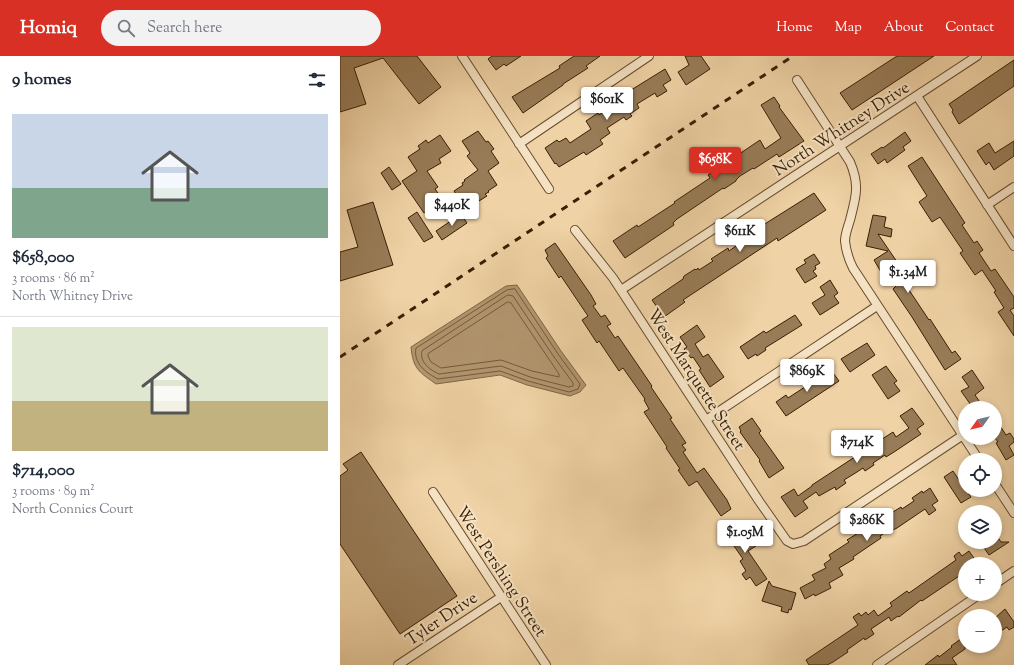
<!DOCTYPE html>
<html lang="en">
<head>
<meta charset="utf-8">
<style>
	body { margin:0; font-family:"Sorts Mill Goudy",serif; background:#f2f2f3; color:#1f2937; height:100vh; display:flex; flex-direction:column; font-size:15px; white-space:nowrap }
	* { box-sizing:border-box; margin:0 }
	p { font-size:13px; color:#747a83 }
	.icon { flex:none; width:22px; height:22px; fill:none; stroke:currentColor; stroke-width:2; stroke-linecap:round; stroke-linejoin:round }
	.map { position:relative; flex:1; overflow:hidden }
	.sheet { display:flex; flex-direction:column; background:#fff; width:340px }
	.sheet>* { flex:none }
	.needle { width:26px; rotate:236deg }
	.controls { position:absolute; left:618px; top:345px; display:grid; gap:8px }
	.controls a { display:grid; place-items:center; width:44px; height:44px; border-radius:50%; background:#fff; box-shadow:0 2px 6px #0003; font-size:20px }
	.price { position:absolute; translate:-50% -34px; padding:0 9px; border-radius:4px; background:#fff; color:#222; font-size:13px; line-height:26px; filter:drop-shadow(0 1px 2px #0008) }
	.price::after { content:''; position:absolute; left:50%; top:24px; width:12px; height:9px; margin-left:-6px; background:inherit; clip-path:polygon(0 0,100% 0,50% 100%) }
	.price.selected { background:#d93025; color:#fff }
	ul { padding:0; list-style:none }
	li { display:grid; align-content:center; gap:8px; height:212px; padding:0 12px }
	li+li { border-top:1px solid #e0e1e3 }
	li span { display:grid; place-items:center; height:124px; border-radius:0px; color:#555 }
	li>.icon { margin-inline-start:auto }
	span .icon { width:72px; height:72px; fill:#fffc; stroke-width:1 }
	li b { font-size:17px }
	h2 { display:flex; justify-content:space-between; align-items:center; height:48px; padding:0 12px; font-size:17px }
	header { display:flex; align-items:center; gap:24px; box-sizing:border-box; height:56px; padding:0 20px; background:#d93025; color:#fff }
	header strong { font-size:19px }
	nav { display:flex; gap:22px; margin-inline-start:auto; font-size:14px }
	.search { width:280px; height:36px; background:#f2f2f3; display:flex; align-items:center; gap:10px; box-sizing:border-box; padding:0 14px; border-radius:22px; color:#747a83; font-size:15px }
	main { display:flex; flex:1; min-height:0 }
	.map>svg:first-child { display:block }
	.water { fill:#b1956e; stroke:#816643 }
	.lines { fill:none; stroke-linecap:round; stroke-linejoin:round }
	.shore { stroke:#755a38; stroke-width:1 }
	.building { fill:#987c57; stroke:#391f03 }
	.minor-casing { stroke:#664c2c; stroke-width:10 }
	.minor { stroke:#f5e2c4; stroke-width:8 }
	.rail { stroke:#391f03; stroke-width:3; stroke-dasharray:7 7; stroke-linecap:butt }
	.labels { text-anchor:middle; stroke-width:4; stroke-linejoin:round; paint-order:stroke }
	.street-label { font-size:17px; fill:#391f03; stroke:#f5e2c4 }
</style>
</head>
<body>
<header>
<strong>Homiq</strong>
<div class="search"><svg class="icon" aria-label="search" viewBox="0 0 24 24"><circle cx="10" cy="10" r="6"/><path d="M15 15l6 6"/></svg>Search here</div>
<nav><a>Home</a><a>Map</a><a>About</a><a>Contact</a></nav>
</header>
<main>
<section class="sheet">
<h2>9 homes<svg class="icon" aria-label="filters" viewBox="0 0 24 24"><path d="M4 7h16M4 17h16"/><circle cx="9" cy="7" r="2"/><circle cx="15" cy="17" r="2"/></svg></h2>
<ul>
<li><span style="background:linear-gradient(#c9d6e8 60%,#7fa58c 0)"><svg class="icon" aria-label="home" viewBox="0 0 24 24"><path d="M3 11l9-7 9 7M6 9v11h12V9"/></svg></span><div><b>$658,000</b><p>3 rooms · 86 m²</p><p>North Whitney Drive</p></div></li>
<li><span style="background:linear-gradient(#dfe7d0 60%,#c2b280 0)"><svg class="icon" aria-label="home" viewBox="0 0 24 24"><path d="M3 11l9-7 9 7M6 9v11h12V9"/></svg></span><div><b>$714,000</b><p>3 rooms · 89 m²</p><p>North Connies Court</p></div></li>
</ul>
</section>
<div class="map">
<svg width="674" height="609" viewBox="0 0 674 609">
	<rect width="100%" height="100%" fill="#efd2a5"/>
	<filter id="stains"><feTurbulence type="fractalNoise" baseFrequency=".005" numOctaves="4"/><feColorMatrix values="0 0 0 0 .2 0 0 0 0 .09 0 0 0 0 .02 0 0 0 .5 -.17"/></filter>
	<radialGradient id="worn" r=".72"><stop offset=".6" stop-color="#630" stop-opacity="0"/><stop offset="1" stop-color="#630" stop-opacity=".3"/></radialGradient>
	<!-- water -->
	<path class="water" d="M177,229L221,295L246,329L240,336L230,340L187,329L160,319L96,328C79,316 73,313 71,291L166,230Z"/>
	<g class="lines">
		<!-- shore -->
		<path class="shore" d="M175,233L218,298L240,328L238,333L229,336L188,325L160,315L98,323C86,317 73,307 76,292L167,234Z
			M168,239L173,240L214,301L233,327V330L229,331L190,321L161,310L99,318C90,314 79,306 82,295Z
			M168,246L171,247L219,318V321L192,315L161,304L101,312L91,306L88,300V298Z"/>
	</g>
	<!-- building -->
	<path class="building" d="M0,0H77L101,31L79,48L43,2L14,12L26,48L0,56Z
		M152,0H181L166,10L164,8L156,14L148,3Z
		M234,0H260L246,10L248,12L223,28V29L183,57L172,41L220,12L219,10Z
		M345,0H361L370,13L346,29L338,16L349,9Z
		M557,0H594L512,54L500,37Z
		M674,4V30L619,68L612,56L613,54L609,48Z
		M325,13L331,24L323,29L327,35L317,41L315,37L297,48L299,52L290,58L292,60L286,64L284,61L267,72L270,77L260,84L263,88L246,99L244,96L219,111L216,107L215,108L205,92L217,84L219,86L226,82L230,87L251,73L246,65L258,57L259,59L277,47L275,44Z
		M434,41L440,50L439,51L464,85L439,101L437,98L414,113L413,112L400,120L396,124V125L384,133L383,132L337,163L333,167L334,169L285,202L273,185L297,169L298,171L335,147L334,146L370,122L368,119L420,84L425,93L441,82L421,49Z
		M138,75L146,86L148,85L154,93L151,95L159,107L148,115L157,129L148,135L149,136L145,138L147,140L139,145L138,144L135,146L134,144L125,151L114,135L123,129L122,127L125,125L124,124L138,114L127,100L130,97L122,85Z
		M565,76L571,85L563,91L565,94L547,107L545,103L538,108L531,98L542,91L543,92Z
		M100,79L111,95L99,103L101,107L87,115L98,131L95,133L103,144L84,157L62,125L77,115L68,101L80,93L78,90L86,84L88,87Z
		M674,85V100L654,114L649,106L646,109L637,95L649,87L655,97Z
		M582,101L625,167L622,169L634,187L637,185L643,194L639,197L651,215L655,213L674,241V252L670,254L674,260V280L658,256L664,252L654,236L656,235L642,214L635,219L620,197L623,195L600,161L592,166L579,146L587,140L568,110Z
		M49,111L61,128L52,134L41,117Z
		M474,137L486,154L438,185L437,182L343,244L345,246L324,261L312,244L343,223L344,220L355,213L356,214L358,212L359,214L373,205L371,203L388,192L389,195L403,185L402,184L404,181Z
		M33,146L53,209L0,225V196L18,191L7,154Z
		M77,156L93,181L84,186L68,162Z
		M121,158L127,167L102,184L96,175Z
		M533,159L546,161L544,171L552,173L551,181L538,178L566,219L561,222L589,264L590,263L612,297L615,295L621,303L605,314L572,261L553,233L556,230L545,213L541,216L534,204L548,195L526,190Z
		M215,187L251,239L256,248L253,250L261,261L265,259L271,268L267,270L275,282L278,280L312,330L311,331L332,362L330,363L346,387L342,389L346,394L343,396L357,417L364,412L387,444L391,453L381,460L357,425L349,430L338,414L340,413L326,392L327,391L304,356L309,353L304,344L305,343L283,312L279,315L259,285L257,287L242,264L248,260L221,220L219,222L206,202L208,200L205,194Z
		M474,198L480,207L475,210L476,213L473,215L477,220L465,227L456,213L466,207L464,204Z
		M490,224L498,237L494,240L499,247L480,259L472,247L485,239L480,231Z
		M455,259L462,269L425,292L426,294L417,300L416,298L408,303L400,291L424,275L426,277Z
		M357,269L365,281L355,288L363,301L368,298L384,321L370,331L359,314L361,313L353,301L351,302L344,293L347,291L340,281Z
		M527,287L535,299L510,316L501,303Z
		M546,310L557,325L554,327L560,335L548,343L532,319Z
		M491,314L499,325L446,360L436,346L446,339L448,342Z
		M632,314L644,332L635,339L644,352H633L621,335L629,331L622,321Z
		M572,352L584,368L577,373L581,378L554,396L546,401L545,399L533,407L534,409L525,415L523,412L517,416L504,424L506,427L496,434L495,431L479,440L476,436L463,445L468,452L455,461L441,441L454,433L458,440L472,430V429L553,376L556,381L569,372L560,360Z
		M412,362L421,375L419,377L444,412L429,422L419,405L420,404L400,376L401,375L399,371Z
		M655,362L666,379L670,377L674,383V386L669,390L674,399L666,404L656,387L658,386L655,382Z
		M21,396L117,540L60,578L0,488V420L8,414L3,408Z
		M613,415L619,424L620,423L625,430V434H626L631,441L621,447L604,421Z
		M590,432L598,445L592,449L596,454L589,459L585,453L557,472L553,474L552,472L540,480L541,482L513,501L514,503L499,512L503,519L489,527L491,532L475,540L474,538L465,543L460,532L475,524L472,519L486,512L484,508L491,503L489,499L509,486L507,484L518,477L524,473L525,475L537,467L536,465L552,454L553,456L561,451L562,453L574,445L572,442L582,435L583,437Z
		M394,467L404,482L408,479L416,490L408,495L427,523L416,530L410,521L406,524L402,518L406,515L400,505L403,503L383,474Z
		M655,477L661,486H669L649,499L640,486H655Z
		M629,495L638,508H625V516L582,545L581,544L559,561L558,560L551,565L549,561L531,573L534,578L525,584L524,582L507,594L508,596L493,606L487,609H469L466,604L518,569L513,561L519,557L521,560L526,556L528,559L534,554L538,560L552,550L550,547L567,535L569,537L616,504L614,500L619,496L622,500Z
		M429,525L432,530L456,537L451,554L449,553L448,557L441,555L442,551L422,545Z
		M665,553L674,566V571L669,574L667,571L655,579V562Z
		M625,580V593L612,602L617,609H585L598,599L599,601L612,591L611,590Z"/>
	<g class="lines">
		<!-- minor casing -->
		<g class="minor-casing">
			<path id="minor" d="M122,0L209,133
				M457,24L510,106C520,129 516,141 510,164C508,171 505,178 505,185C506,195 509,204 513,212L639,404
				M577,40L674,190
				M179,88L309,0
				M647,149L674,131
				M235,174L273,222L419,445L447,485L453,488L464,485L623,379
				M281,234L637,0
				M366,364L537,250
				M655,428L674,457
				M93,436L206,609
				M655,528L674,515
				M58,609L161,541
				M537,609L640,538"/>
		</g>
		<!-- minor -->
		<use href="#minor" class="minor"/>
		<!-- rail -->
		<path class="rail" d="M0,301L453,0"/>
	</g>
	<g class="labels">
		<!-- street labels -->
		<g class="street-label">
			<text transform="translate(501 72) rotate(-33)" y="6">North Whitney Drive</text>
			<text transform="translate(357 323) rotate(57)" y="6">West Marquette Street</text>
			<text transform="translate(162 515) rotate(57)" y="6">West Pershing Street</text>
			<text transform="translate(101 562) rotate(-34)" y="6">Tyler Drive</text>
		</g>
	</g>
	<rect width="100%" height="100%" filter="url(#stains)"/>
	<rect width="100%" height="100%" fill="url(#worn)"/>
</svg>
<div class="controls">
<a><svg class="needle" viewBox="-14 -14 28 28"><path d="M0-13l5 13h-10z" fill="#e53935"/><path d="M0 13l5-13h-10z" fill="#747a83"/></svg></a>
<a><svg class="icon" aria-label="locate" viewBox="0 0 24 24"><circle cx="12" cy="12" r="6"/><path d="M12 2v4M12 18v4M2 12h4M18 12h4"/></svg></a>
<a><svg class="icon" aria-label="layers" viewBox="0 0 24 24"><path d="M12 4l9 5-9 5-9-5zM3 14l9 5 9-5"/></svg></a>
<a>+</a>
<a>−</a>
</div>
<b class="price" style="left:267px;top:65px">$601K</b>
<b class="price selected" style="left:375px;top:125px">$658K</b>
<b class="price" style="left:112px;top:171px">$440K</b>
<b class="price" style="left:400px;top:197px">$611K</b>
<b class="price" style="left:568px;top:238px">$1.34M</b>
<b class="price" style="left:467px;top:337px">$869K</b>
<b class="price" style="left:517px;top:408px">$714K</b>
<b class="price" style="left:527px;top:486px">$286K</b>
<b class="price" style="left:405px;top:498px">$1.05M</b>
</div>
</main>
</body>
</html>
